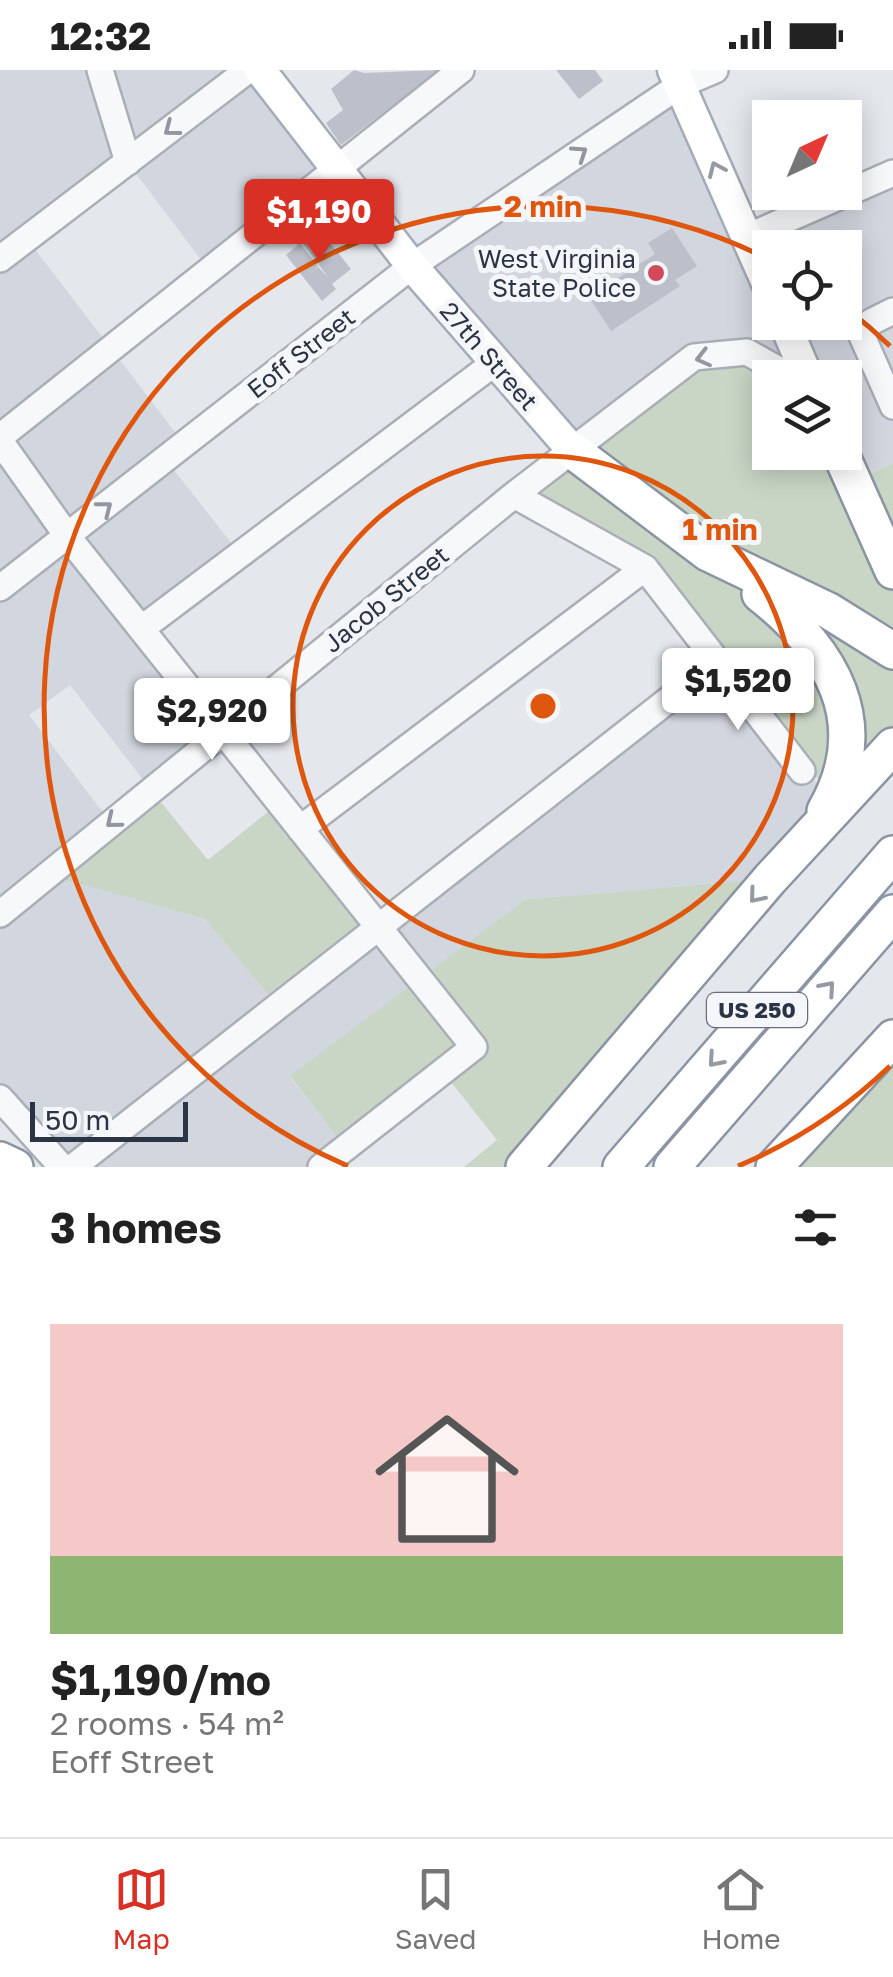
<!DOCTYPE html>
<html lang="en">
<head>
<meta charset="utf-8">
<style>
	body { margin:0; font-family:"Golos Text",sans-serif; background:#f2f2f2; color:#222; height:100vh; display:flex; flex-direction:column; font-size:38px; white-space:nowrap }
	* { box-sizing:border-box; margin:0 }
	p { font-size:32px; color:#767676 }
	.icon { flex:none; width:55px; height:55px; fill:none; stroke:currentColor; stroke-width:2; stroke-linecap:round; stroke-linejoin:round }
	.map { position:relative; height:1097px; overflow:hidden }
	.details { display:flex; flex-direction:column; background:#fff; flex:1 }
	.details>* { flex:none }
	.needle { width:65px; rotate:44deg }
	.controls { position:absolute; left:752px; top:30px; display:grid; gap:20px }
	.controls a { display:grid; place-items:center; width:110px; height:110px; border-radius:0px; background:#fff; box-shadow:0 5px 25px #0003; font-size:50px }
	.scale { position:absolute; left:30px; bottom:25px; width:158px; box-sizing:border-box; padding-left:10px; border:5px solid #2b3445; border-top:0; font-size:28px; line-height:35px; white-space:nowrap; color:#2b3445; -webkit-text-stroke:8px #f4f6f9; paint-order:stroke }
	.price { position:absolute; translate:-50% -85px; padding:0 22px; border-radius:10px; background:#fff; color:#222; font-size:32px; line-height:65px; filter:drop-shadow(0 2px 5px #0008) }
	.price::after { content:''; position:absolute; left:50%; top:60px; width:30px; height:22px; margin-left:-15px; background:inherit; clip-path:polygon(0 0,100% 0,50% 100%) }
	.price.selected { background:#d93025; color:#fff }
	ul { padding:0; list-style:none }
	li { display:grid; align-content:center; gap:20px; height:530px; padding:0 50px }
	li span { display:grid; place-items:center; height:310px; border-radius:0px; color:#555 }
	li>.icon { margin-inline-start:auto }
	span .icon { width:180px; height:180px; fill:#fffc; stroke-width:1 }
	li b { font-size:42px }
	h2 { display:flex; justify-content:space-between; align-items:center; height:120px; padding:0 50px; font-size:42px }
	.status { display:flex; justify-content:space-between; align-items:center; height:70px; padding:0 50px; background:#fff; direction:ltr }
	.status svg { height:28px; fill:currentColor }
	.dock { display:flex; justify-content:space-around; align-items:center; height:140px; border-top:2px solid #e0e0e0; background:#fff; font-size:28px; color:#767676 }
	.dock a { display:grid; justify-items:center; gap:5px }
	.dock .selected { color:#d93025 }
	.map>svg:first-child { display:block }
	.built { fill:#d2d6de; fill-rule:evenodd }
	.green { fill:#c9d6c5 }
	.building { fill:#bbc0ca }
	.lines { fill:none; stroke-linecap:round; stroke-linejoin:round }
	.minor-casing { stroke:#a9aeb7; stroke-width:30 }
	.major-casing { stroke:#a3abb8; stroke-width:35 }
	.highway-casing { stroke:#8b94a3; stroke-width:40 }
	.minor { stroke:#f7f8fa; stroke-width:25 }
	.major { stroke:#fff; stroke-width:30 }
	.highway { stroke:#fff; stroke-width:35 }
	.oneway { stroke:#9196a0 }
	.oneway2 { stroke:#959aa2 }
	.ring { fill:none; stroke:#df570f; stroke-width:5 }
	.poi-dot { fill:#d1495b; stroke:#f4f6f9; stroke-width:4 }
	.labels { text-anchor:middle; stroke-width:10; stroke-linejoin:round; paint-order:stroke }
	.shield { fill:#f4f6f9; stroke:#676e7b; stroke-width:2.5 }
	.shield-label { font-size:22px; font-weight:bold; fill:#2b3445 }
	.poi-label { font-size:25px; fill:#2b3445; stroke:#f4f6f9; text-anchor:end }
	.street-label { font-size:25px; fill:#2b3445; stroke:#f4f6f9 }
	.centre { fill:#df570f; stroke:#f4f6f9; stroke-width:5 }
	.ring-label { font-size:30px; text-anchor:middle; font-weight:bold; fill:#df570f; stroke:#f4f6f9; stroke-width:10; stroke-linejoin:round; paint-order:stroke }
</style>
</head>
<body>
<div class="status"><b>12:32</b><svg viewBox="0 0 49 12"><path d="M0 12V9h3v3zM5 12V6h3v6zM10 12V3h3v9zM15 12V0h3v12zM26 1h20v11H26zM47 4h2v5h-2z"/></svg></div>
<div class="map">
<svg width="893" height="1097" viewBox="0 0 893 1097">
	<rect width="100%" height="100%" fill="#e4e7ec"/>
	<!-- built -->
	<path class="built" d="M0,0H260L335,97L208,199L128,93L27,169L185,375L166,390L240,484L141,559L223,662L151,720L70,615L29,645L111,753L49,805L205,849L277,935L718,591L802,701L833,727L770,809L290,1007L345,1078L321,1097H62L0,1028Z
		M680,15L747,167L893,106V393L852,412L845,382V308L793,307L747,282L573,381L412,196ZM770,178H845V252H770Z"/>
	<!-- green -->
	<path class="green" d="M747,282L770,308V382L840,383L853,412L893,393V455L861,427L893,503V673L833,727L645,498L514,425L694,287Z
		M151,720L208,790L279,733L377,856L277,935L205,849L48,805Z
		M770,809L524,1097H464L497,1070L443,1002L345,1078L290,1006L525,830Z
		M893,968V1097H774Z"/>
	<!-- building -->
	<path class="building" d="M354,0L364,3L439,0L341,75L326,53L343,40L331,19Z
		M556,0H595L603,11L579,29Z
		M672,158L697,196L675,210L680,216L611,261L589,227L655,184L648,173Z
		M319,159L351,199L332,214L336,219L322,231L286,185L300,173L318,196L311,203L318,197L328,207L302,172Z"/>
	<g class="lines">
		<!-- minor casing -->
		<g class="minor-casing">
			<path id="minor" d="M100,0L128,92
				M747,167L893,103
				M0,189L248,0
				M893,241L871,252L862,266L893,336
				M0,367L461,0
				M0,371L68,467L474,977L321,1097
				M514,425L645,498L802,701
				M0,518L412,196L680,15L715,0
				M141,559L493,294
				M300,759L645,498
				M0,844L514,425L694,287L747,282L793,308
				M0,1028L62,1097
				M73,1097L718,591"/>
		</g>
		<!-- major casing -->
		<g class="major-casing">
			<path id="major" d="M260,0L412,196L573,381
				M673,0L770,220
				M784,252L808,308"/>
		</g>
		<!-- highway casing -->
		<g class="highway-casing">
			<path id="highway" d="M573,381L708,483L829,541L893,581
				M840,382L893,501
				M760,524C831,580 876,652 825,741
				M0,1090L15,1097
				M524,1097L770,809L893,676
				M621,1097L893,784
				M672,1097L893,843
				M774,1097L893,968"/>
		</g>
		<!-- minor -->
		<use href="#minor" class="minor"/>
		<!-- major -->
		<use href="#major" class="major"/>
		<!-- highway -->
		<use href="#highway" class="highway"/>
	</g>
	<!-- one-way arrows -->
	<defs><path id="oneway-chevron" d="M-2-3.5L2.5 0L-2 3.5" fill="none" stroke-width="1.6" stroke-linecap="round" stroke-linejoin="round" transform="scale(2.5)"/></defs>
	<g class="oneway">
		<use href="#oneway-chevron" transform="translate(171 59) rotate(143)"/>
		<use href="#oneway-chevron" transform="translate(580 83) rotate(-34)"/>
		<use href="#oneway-chevron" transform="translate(703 288) rotate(166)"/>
		<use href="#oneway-chevron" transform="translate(105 438) rotate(-38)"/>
		<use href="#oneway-chevron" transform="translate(113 751) rotate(141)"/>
	</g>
	<g class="oneway2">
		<use href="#oneway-chevron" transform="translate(716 99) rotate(-114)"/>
		<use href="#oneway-chevron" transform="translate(756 826) rotate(130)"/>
		<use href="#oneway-chevron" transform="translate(828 918) rotate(-49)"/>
		<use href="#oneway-chevron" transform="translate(715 990) rotate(131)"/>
	</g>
	<!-- distance rings -->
	<g class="ring">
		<circle cx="543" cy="636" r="250"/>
		<path d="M890 996A500 500 0 0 1 738 1096M348 1096A500 500 0 1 1 770 190M847 239A500 500 0 0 1 890 276"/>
	</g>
	<!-- markers -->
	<circle class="poi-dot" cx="656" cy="203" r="10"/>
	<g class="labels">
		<!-- shield labels -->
		<rect class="shield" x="707" y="923" width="100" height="34" rx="8"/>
		<g class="shield-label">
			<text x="757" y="948">US 250</text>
		</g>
		<!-- poi labels -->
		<g class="poi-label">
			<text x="636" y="198">West Virginia<tspan x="636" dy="29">State Police</tspan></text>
		</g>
		<!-- street labels -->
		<g class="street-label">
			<text transform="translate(301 283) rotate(-38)" y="9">Eoff Street</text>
			<text transform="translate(489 286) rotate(49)" y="9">27th Street</text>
			<text transform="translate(386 529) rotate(-39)" y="9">Jacob Street</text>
		</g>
	</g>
	<circle cx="543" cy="636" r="15" class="centre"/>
	<g class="ring-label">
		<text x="543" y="147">2 min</text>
		<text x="720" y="470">1 min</text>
	</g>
</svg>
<div class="controls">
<a><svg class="needle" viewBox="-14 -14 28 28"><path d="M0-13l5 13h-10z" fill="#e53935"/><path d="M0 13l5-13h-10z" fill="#767676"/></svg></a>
<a><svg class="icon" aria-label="locate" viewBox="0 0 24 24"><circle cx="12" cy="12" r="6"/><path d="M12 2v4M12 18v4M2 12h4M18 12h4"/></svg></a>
<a><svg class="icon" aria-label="layers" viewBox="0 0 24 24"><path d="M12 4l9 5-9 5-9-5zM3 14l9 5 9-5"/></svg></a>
</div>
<div class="scale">50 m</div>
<b class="price selected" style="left:319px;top:194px">$1,190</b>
<b class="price" style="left:738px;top:663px">$1,520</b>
<b class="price" style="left:212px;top:693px">$2,920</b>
</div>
<section class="details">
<h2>3 homes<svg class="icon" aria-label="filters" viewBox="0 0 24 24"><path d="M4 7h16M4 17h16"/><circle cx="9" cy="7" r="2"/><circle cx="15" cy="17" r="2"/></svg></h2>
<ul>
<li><span style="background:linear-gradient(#f6c9c9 75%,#8fb573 0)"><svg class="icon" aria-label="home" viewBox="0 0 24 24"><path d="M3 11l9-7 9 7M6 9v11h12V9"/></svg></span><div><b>$1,190/mo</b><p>2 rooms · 54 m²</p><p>Eoff Street</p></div></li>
</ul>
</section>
<nav class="dock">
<a class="selected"><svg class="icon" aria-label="map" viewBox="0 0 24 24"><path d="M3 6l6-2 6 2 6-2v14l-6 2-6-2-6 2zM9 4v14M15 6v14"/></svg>Map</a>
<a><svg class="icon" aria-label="saved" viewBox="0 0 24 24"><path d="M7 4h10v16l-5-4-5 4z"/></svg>Saved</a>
<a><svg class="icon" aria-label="home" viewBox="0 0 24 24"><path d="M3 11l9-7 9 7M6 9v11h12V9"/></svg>Home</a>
</nav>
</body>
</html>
